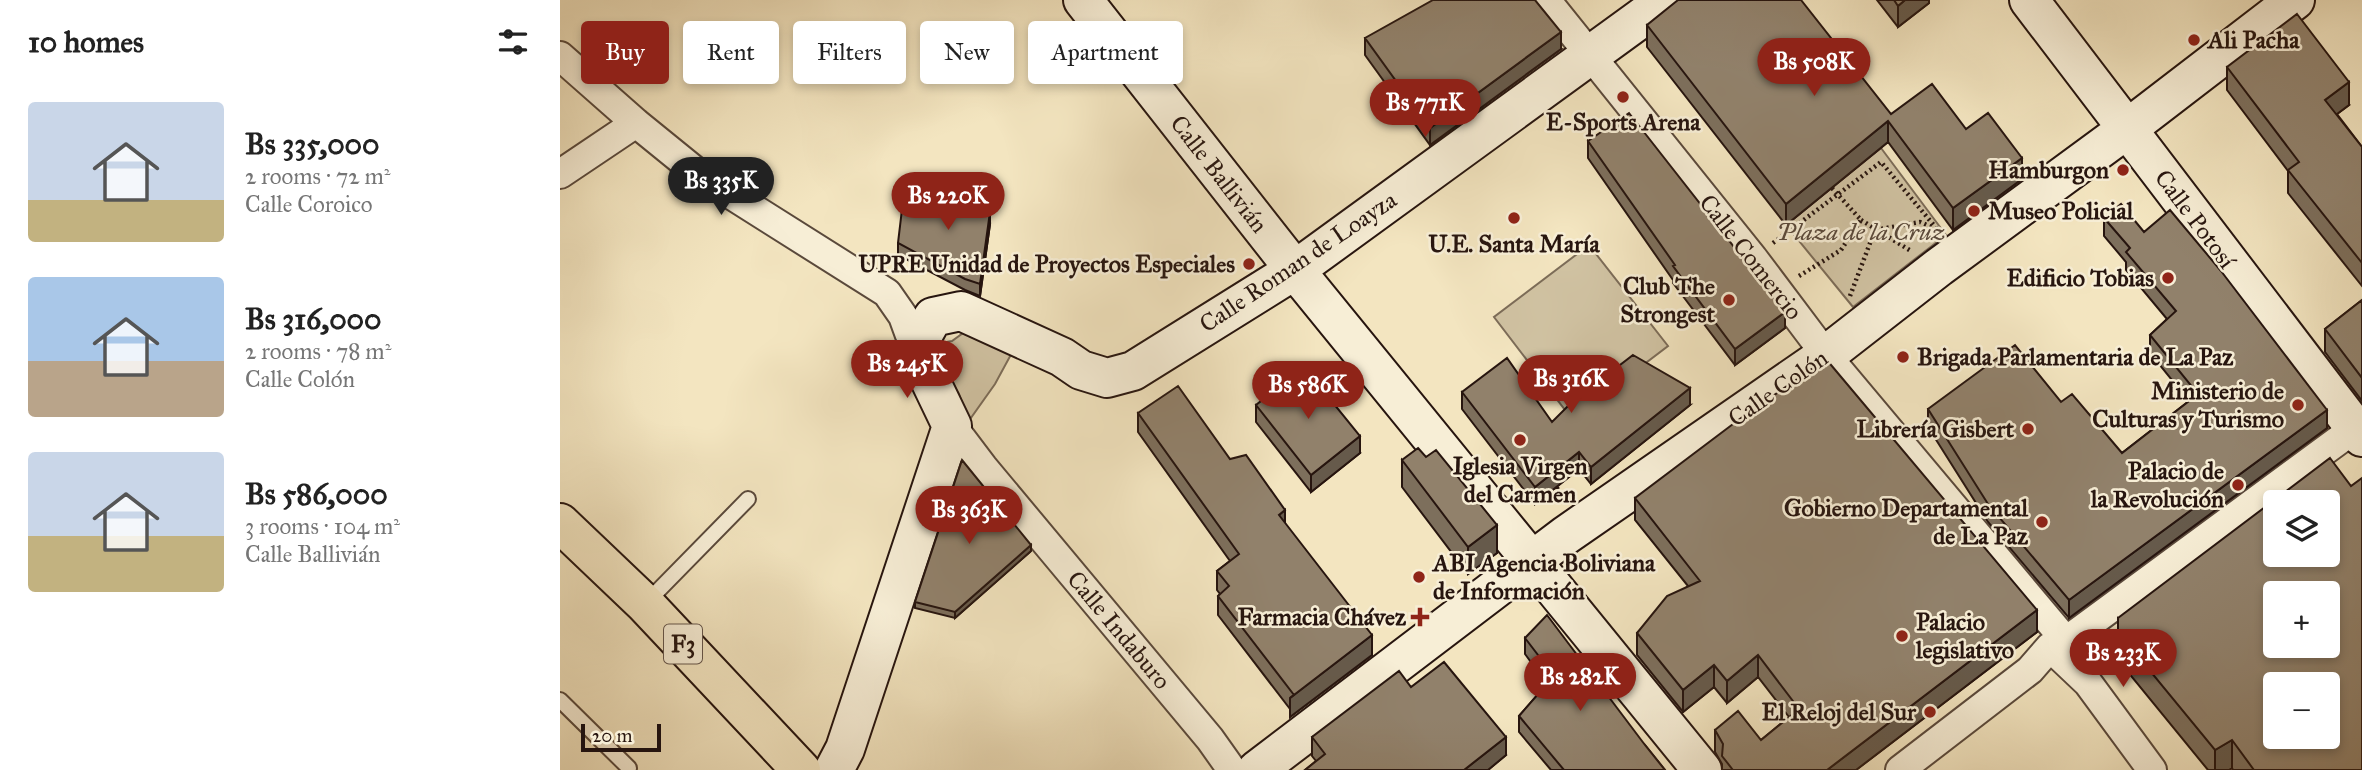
<!DOCTYPE html>
<html lang="en">
<head>
<meta charset="utf-8">
<style>
	body { margin:0; font-family:"IM FELL Great Primer",serif; background:#f6f6f6; color:#222; height:100vh; display:flex; flex-direction:column; font-size:26px; white-space:nowrap }
	* { box-sizing:border-box; margin:0 }
	p { font-size:23px; color:#767676 }
	.icon { flex:none; width:38px; height:38px; fill:none; stroke:currentColor; stroke-width:2; stroke-linecap:round; stroke-linejoin:round }
	.map { position:relative; flex:1; overflow:hidden }
	.side { display:flex; flex-direction:column; background:#fff; width:560px }
	.side>* { flex:none }
	.guide { position:absolute; left:21px; top:21px; width:665px; height:63px; display:flex; gap:14px }
	.fabs { position:absolute; left:1703px; top:490px; display:grid; gap:14px }
	.fabs a { display:grid; place-items:center; width:77px; height:77px; border-radius:7px; background:#fff; box-shadow:0 4px 10px #0003; font-size:35px }
	.scale { position:absolute; left:21px; bottom:18px; width:80px; box-sizing:border-box; padding-left:7px; border:4px solid #27150f; border-top:0; font-size:19px; line-height:24px; white-space:nowrap; color:#27150f; -webkit-text-stroke:5px #f7eed6; paint-order:stroke }
	.price { position:absolute; translate:-50% -60px; padding:0 16px; border-radius:24px; background:#8f2418; color:#fff; font-size:23px; line-height:46px; filter:drop-shadow(0 2px 4px #0008) }
	.price::after { content:''; position:absolute; left:50%; top:42px; width:21px; height:16px; margin-left:-10px; background:inherit; clip-path:polygon(0 0,100% 0,50% 100%) }
	.price.current { background:#222; color:#fff }
	ul { padding:0; list-style:none }
	li { display:flex; align-items:center; gap:21px; height:175px; padding:0 28px }
	li span { display:grid; place-items:center; flex:none; width:196px; height:140px; border-radius:7px; color:#555 }
	li>.icon { margin-inline-start:auto }
	span .icon { width:84px; height:84px; fill:#fffc; stroke-width:1 }
	li b { font-size:30px }
	h2 { display:flex; justify-content:space-between; align-items:center; height:84px; padding:0 28px; font-size:30px }
	.pill { padding:0 24px; border-radius:7px; background:#fff; box-shadow:0 4px 10px #0003; font-size:24px; line-height:63px }
	.pill.current { background:#8f2418; color:#fff }
	main { display:flex; flex:1; min-height:0 }
	.map>svg:first-child { display:block }
	.green { fill:#d0c2a2; stroke:#7c6c58; stroke-width:2 }
	.lines { fill:none; stroke-linecap:round; stroke-linejoin:round }
	.lane-casing { stroke:#5a493b; stroke-width:18 }
	.street-casing { stroke:#5a493b; stroke-width:32 }
	.secondary-casing { stroke:#27150f; stroke-width:42 }
	.primary-casing { stroke:#27150f; stroke-width:42 }
	.path { stroke:#27150f; stroke-width:4.5; stroke-dasharray:2 3.5; stroke-linecap:butt }
	.lane { stroke:#f7eed6; stroke-width:14 }
	.street { stroke:#f7eed6; stroke-width:28 }
	.secondary { stroke:#f7eed6; stroke-width:38 }
	.primary { stroke:#f3e5c0; stroke-width:38 }
	.wall { fill:#7d6f5c; stroke:#27150f; stroke-width:2 }
	.shaded-wall { fill:#665a4b; stroke:#27150f; stroke-width:2 }
	.building { fill:#91816b; stroke:#27150f; stroke-width:2; fill-rule:evenodd }
	.poi-dot { fill:#8f2418; stroke:#f7eed6; stroke-width:2.5 }
	.labels { text-anchor:middle; stroke-width:5; stroke-linejoin:round; paint-order:stroke }
	.shield { fill:#f7eed6; stroke:#65564b; stroke-width:2 }
	.shield-label { font-size:23px; font-weight:bold; fill:#27150f }
	.poi-label { font-size:24px; font-weight:bold; fill:#27150f; stroke:#f7eed6; text-anchor:end }
	.street-label { font-size:24px; fill:#27150f; stroke:#f7eed6 }
	.park-label { font-size:24px; font-style:italic; fill:#5a493b; stroke:#f7eed6 }
</style>
</head>
<body>
<main>
<section class="side">
<h2>10 homes<svg class="icon" aria-label="filters" viewBox="0 0 24 24"><path d="M4 7h16M4 17h16"/><circle cx="9" cy="7" r="2"/><circle cx="15" cy="17" r="2"/></svg></h2>
<ul>
<li><span style="background:linear-gradient(#c9d6e8 70%,#c2b280 0)"><svg class="icon" aria-label="home" viewBox="0 0 24 24"><path d="M3 11l9-7 9 7M6 9v11h12V9"/></svg></span><div><b>Bs 335,000</b><p>2 rooms · 72 m²</p><p>Calle Coroico</p></div></li>
<li><span style="background:linear-gradient(#a9c7e8 60%,#b9a48a 0)"><svg class="icon" aria-label="home" viewBox="0 0 24 24"><path d="M3 11l9-7 9 7M6 9v11h12V9"/></svg></span><div><b>Bs 316,000</b><p>2 rooms · 78 m²</p><p>Calle Colón</p></div></li>
<li><span style="background:linear-gradient(#c9d6e8 60%,#c2b280 0)"><svg class="icon" aria-label="home" viewBox="0 0 24 24"><path d="M3 11l9-7 9 7M6 9v11h12V9"/></svg></span><div><b>Bs 586,000</b><p>3 rooms · 104 m²</p><p>Calle Ballivián</p></div></li>
</ul>
</section>
<div class="map">
<svg width="1802" height="770" viewBox="0 0 1802 770">
	<rect width="100%" height="100%" fill="#f3e5c0"/>
	<filter id="stains"><feTurbulence type="fractalNoise" baseFrequency=".00286" numOctaves="4"/><feColorMatrix values="0 0 0 0 .2 0 0 0 0 .09 0 0 0 0 .02 0 0 0 .5 -.17"/></filter>
	<radialGradient id="worn" r=".72"><stop offset=".6" stop-color="#630" stop-opacity="0"/><stop offset="1" stop-color="#630" stop-opacity=".3"/></radialGradient>
	<!-- green -->
	<path class="green" d="M1321,148L1386,235L1293,307L1226,225Z
		M1029,245L1108,346L1012,419L934,317Z
		M410,328L454,349L435,384L408,422L399,394L371,345L392,341Z"/>
	<g class="lines">
		<!-- lane casing -->
		<g class="lane-casing">
			<path id="lane" d="M86,603L188,499
				M0,700L69,768"/>
		</g>
		<!-- street casing -->
		<g class="street-casing">
			<path id="street" d="M986,0L1193,258L1266,355L1506,641
				M0,56L76,123L140,175L327,293L343,316L355,349
				M0,174L76,123
				M392,426L423,467L650,739L672,770
				M1490,647L1528,683L1592,770
				M1340,770L1470,670L1490,647L1506,641L1802,423"/>
		</g>
		<!-- secondary casing -->
		<g class="secondary-casing">
			<path id="secondary" d="M523,0L735,270L1142,770
				M1469,0L1802,437
				M274,770L285,749L392,426L355,349L373,317L401,311L502,357L521,370L547,378L573,371L735,270L1106,0
				M697,770L1006,535L1266,355L1379,267L1567,129L1735,0"/>
		</g>
		<!-- primary casing -->
		<g class="primary-casing">
			<path id="primary" d="M0,523L85,604L241,770"/>
		</g>
		<!-- path -->
		<path class="path" d="M1301,220L1351,251
			M1213,243L1321,162L1377,229
			M1239,276L1281,250L1301,220L1271,187
			M1290,296L1315,230L1360,222L1378,230
			M997,487L999,500"/>
		<!-- lane -->
		<use href="#lane" class="lane"/>
		<!-- street -->
		<use href="#street" class="street"/>
		<!-- secondary -->
		<use href="#secondary" class="secondary"/>
		<!-- primary -->
		<use href="#primary" class="primary"/>
	</g>
	<!-- wall -->
	<path class="wall" d="M1317,0H1369V3L1338,27Z
		M1087,25L1331,114L1406,129L1462,179L1393,230L1328,142L1226,225L1087,47Z
		M805,38L1001,49L870,145L805,55Z
		M1667,67L1789,105L1777,114L1802,147V286L1728,193V171L1667,90Z
		M1028,141L1225,328L1175,365L1113,283V280L1028,158Z
		M1544,218L1584,232L1767,428L1509,618L1428,522L1368,427V409L1501,402L1562,453L1629,401L1590,353V335L1607,319L1566,270V262L1544,236Z
		M430,224L420,296L405,290L338,255V243Z
		M1802,300V401L1765,352V329Z
		M902,392L992,422L1130,405L1031,484L1019,469L975,504L902,409Z
		M696,405L800,453L751,492L696,422Z
		M578,413L670,459L725,524L812,655L730,717V709L658,615V596L660,594L657,590V571L670,561L578,432Z
		M842,460L937,553L908,574L842,487Z
		M1075,498L1477,632L1296,770H1162V764L1155,752V730L1201,740L1229,717L1198,677L1167,703L1154,687L1123,712L1077,655V633L1128,586L1075,520Z
		M471,551L395,618L355,608V602Z
		M1558,618L1802,770H1673L1672,768L1669,770H1648L1558,660Z
		M965,638L1085,745L1105,770H991L959,732V716L987,684L965,654Z
		M851,687L946,755L928,770H745L756,761L752,756V737Z"/>
	<!-- shaded-wall -->
	<path class="shaded-wall" d="M1345,0H1369V3L1338,27V6Z
		M1001,32V49L870,145V128Z
		M1789,82V105L1765,123V100Z
		M1328,121V142L1226,225V204Z
		M1462,158V179L1393,230V208Z
		M430,212V224L420,296V284Z
		M1225,312V328L1175,365V349Z
		M1130,388V405L1031,484V467Z
		M1767,410V428L1509,618V600Z
		M800,436V453L751,492V475Z
		M1019,452V469L975,504V487Z
		M725,510V530L719,515Z
		M937,525V553L908,574V547Z
		M471,545V551L395,618V612Z
		M1477,610V632L1296,770H1267Z
		M812,635V655L730,717V698Z
		M1198,655V677L1167,703V681Z
		M1154,665V687L1123,712V690Z
		M946,737V755L928,770H904Z
		M1672,740V768L1669,770H1655V750Z"/>
	<!-- building -->
	<path class="building" d="M873,0H975L1001,32L870,128L805,38Z
		M1118,0H1241L1331,114L1372,84L1406,129L1428,113L1462,158L1393,208L1328,121L1226,204L1087,25Z
		M1334,0H1345L1338,6Z
		M1737,14L1789,82L1765,100L1802,147V263L1728,170L1739,162L1667,67Z
		M1069,113L1225,312L1175,349L1113,266L1115,265L1028,141Z
		M417,194L426,199L430,212L420,284L405,279L338,243L343,201Z
		M1561,204L1584,232L1610,210L1661,271L1767,410L1509,600L1428,504L1368,409L1455,345L1501,402L1512,394L1562,453L1638,394L1590,335L1616,311L1566,252L1570,248L1544,218Z
		M1802,300V378L1765,329Z
		M1073,355L1130,388L1031,467L1019,452L975,487L902,392L947,358L992,422L1012,402Z
		M1266,359L1477,610L1267,770H1173L1162,756L1163,744L1155,730L1178,711L1201,740L1239,709L1198,655L1167,681L1154,665L1123,690L1077,633L1107,596L1140,581L1075,498L1181,418Z
		M744,367L800,436L751,475L696,405Z
		M618,386L670,459L686,455L725,510L719,515L812,635L730,698L734,695L658,596L669,586L657,571L679,554L578,413Z
		M858,448L866,457L876,450L937,525L908,547L842,460Z
		M1770,458L1791,486L1802,478V770H1694L1672,740L1655,750L1558,632V618ZM1715,502H1768V555H1715ZM1715,593H1768V646H1715ZM1715,684H1768V737H1715Z
		M402,460L471,545L395,612L355,602Z
		M987,615L1085,745L1105,770H1004L959,716L994,676L965,638Z
		M884,662L946,737L904,770H745L765,754L752,737L839,671L851,687Z"/>
	<!-- markers -->
	<g class="poi-dot">
		<circle cx="1634" cy="40" r="7"/>
		<circle cx="1063" cy="97" r="7"/>
		<circle cx="1563" cy="170" r="7"/>
		<circle cx="1414" cy="211" r="7"/>
		<circle cx="954" cy="218" r="7"/>
		<circle cx="689" cy="264" r="7"/>
		<circle cx="1608" cy="278" r="7"/>
		<circle cx="1169" cy="300" r="7"/>
		<circle cx="1343" cy="357" r="7"/>
		<circle cx="1738" cy="405" r="7"/>
		<circle cx="1468" cy="429" r="7"/>
		<circle cx="960" cy="440" r="7"/>
		<circle cx="1678" cy="485" r="7"/>
		<circle cx="1482" cy="522" r="7"/>
		<circle cx="859" cy="577" r="7"/>
		<path d="M856.5 606.5h7v7h7v7h-7v7h-7v-7h-7v-7h7z"/>
		<circle cx="1342" cy="636" r="7"/>
		<circle cx="1370" cy="712" r="7"/>
	</g>
	<g class="labels">
		<!-- shield labels -->
		<rect class="shield" x="104" y="624.5" width="38" height="39" rx="5"/>
		<g class="shield-label">
			<text x="123" y="652">F3</text>
		</g>
		<!-- poi labels -->
		<g class="poi-label">
			<text x="1648" y="48" text-anchor="start">Ali Pacha</text>
			<text x="1063" y="130" text-anchor="middle">E-Sports Arena</text>
			<text x="1549" y="178">Hamburgon</text>
			<text x="1428" y="219" text-anchor="start">Museo Policial</text>
			<text x="954" y="252" text-anchor="middle">U.E. Santa María</text>
			<text x="675" y="272">UPRE Unidad de Proyectos Especiales</text>
			<text x="1594" y="286">Edificio Tobias</text>
			<text x="1155" y="294">Club The<tspan x="1155" dy="28">Strongest</tspan></text>
			<text x="1357" y="365" text-anchor="start">Brigada Parlamentaria de La Paz</text>
			<text x="1724" y="399">Ministerio de<tspan x="1724" dy="28">Culturas y Turismo</tspan></text>
			<text x="1454" y="437">Librería Gisbert</text>
			<text x="960" y="474" text-anchor="middle">Iglesia Virgen<tspan x="960" dy="28">del Carmen</tspan></text>
			<text x="1664" y="479">Palacio de<tspan x="1664" dy="28">la Revolución</tspan></text>
			<text x="1468" y="516">Gobierno Departamental<tspan x="1468" dy="28">de La Paz</tspan></text>
			<text x="873" y="571" text-anchor="start">ABI Agencia Boliviana<tspan x="873" dy="28">de Información</tspan></text>
			<text x="846" y="625">Farmacia Chávez</text>
			<text x="1356" y="630" text-anchor="start">Palacio<tspan x="1356" dy="28">legislativo</tspan></text>
			<text x="1356" y="720">El Reloj del Sur</text>
		</g>
		<!-- street labels -->
		<g class="street-label">
			<text transform="translate(659 174) rotate(52)" y="8">Calle Ballivián</text>
			<text transform="translate(1635 219) rotate(53)" y="8">Calle Potosí</text>
			<text transform="translate(1191 257) rotate(52)" y="8">Calle Comercio</text>
			<text transform="translate(738 262) rotate(-34)" y="8">Calle Roman de Loayza</text>
			<text transform="translate(1218 388) rotate(-35)" y="8">Calle Colón</text>
			<text transform="translate(559 630) rotate(50)" y="8">Calle Indaburo</text>
		</g>
		<!-- park labels -->
		<g class="park-label">
			<text x="1301" y="240">Plaza de la Cruz</text>
		</g>
	</g>
	<rect width="100%" height="100%" filter="url(#stains)"/>
	<rect width="100%" height="100%" fill="url(#worn)"/>
</svg>
<div class="fabs">
<a><svg class="icon" aria-label="layers" viewBox="0 0 24 24"><path d="M12 4l9 5-9 5-9-5zM3 14l9 5 9-5"/></svg></a>
<a>+</a>
<a>−</a>
</div>
<div class="scale">20 m</div>
<b class="price" style="left:1254px;top:98px">Bs 508K</b>
<b class="price" style="left:865px;top:139px">Bs 771K</b>
<b class="price current" style="left:161px;top:217px">Bs 335K</b>
<b class="price" style="left:388px;top:232px">Bs 220K</b>
<b class="price" style="left:347px;top:400px">Bs 245K</b>
<b class="price" style="left:1011px;top:415px">Bs 316K</b>
<b class="price" style="left:748px;top:421px">Bs 586K</b>
<b class="price" style="left:409px;top:546px">Bs 363K</b>
<b class="price" style="left:1563px;top:689px">Bs 233K</b>
<b class="price" style="left:1020px;top:713px">Bs 282K</b>
<div class="guide">
<a class="pill current">Buy</a>
<a class="pill">Rent</a>
<a class="pill">Filters</a>
<a class="pill">New</a>
<a class="pill">Apartment</a>
</div>
</div>
</main>
</body>
</html>
